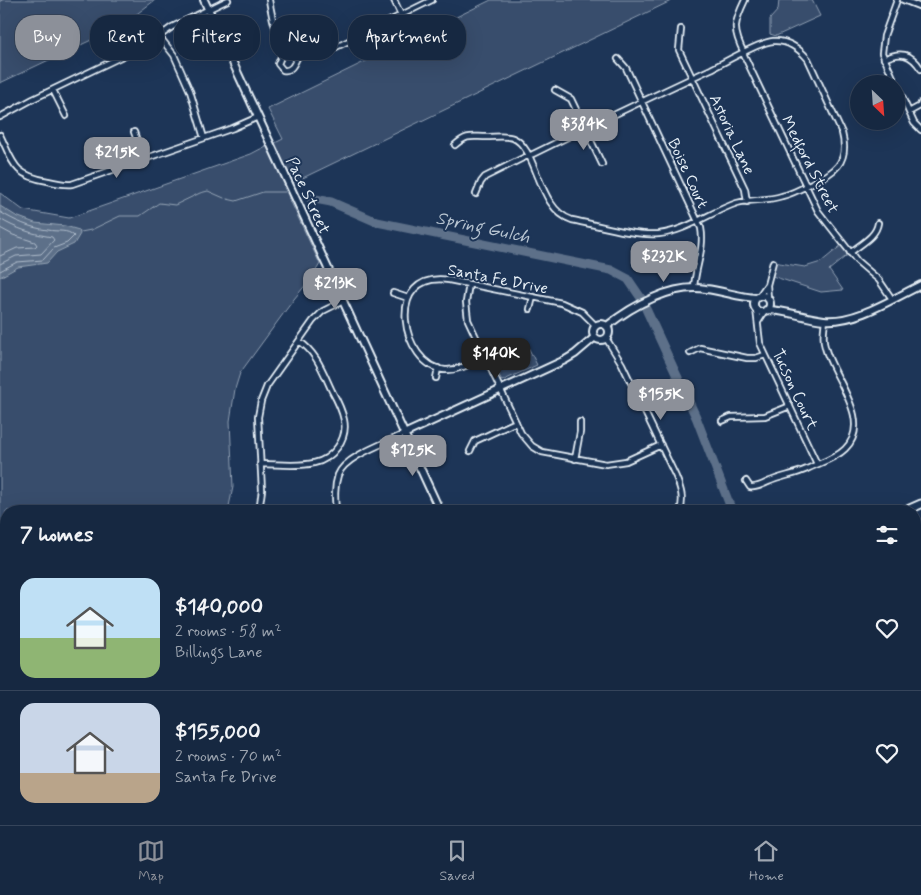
<!DOCTYPE html>
<html lang="en">
<head>
<meta charset="utf-8">
<style>
	body { margin:0; font-family:Mynerve,sans-serif; background:#1f3048; color:#f1f3f6; height:100vh; display:flex; flex-direction:column; font-size:19px; white-space:nowrap }
	* { box-sizing:border-box; margin:0 }
	p { font-size:16px; color:#9ea6b1 }
	.icon { flex:none; width:28px; height:28px; fill:none; stroke:currentColor; stroke-width:2; stroke-linecap:round; stroke-linejoin:round }
	.map { position:relative; flex:1; overflow:hidden }
	.panel { position:absolute; left:0px; top:505px; width:921px; height:320px; display:flex; flex-direction:column; background:#162841; border-radius:20px 20px 0 0; box-shadow:0 5px 20px #0002,0 0 0 1px #35445a }
	.panel>* { flex:none }
	.top-card { position:absolute; left:15px; top:15px; width:500px; height:45px; display:flex; gap:10px }
	.needle { width:32px; rotate:155deg }
	.tools { position:absolute; left:850px; top:75px; display:grid; gap:10px }
	.tools a { display:grid; place-items:center; width:55px; height:55px; border-radius:50%; background:#162841; box-shadow:0 5px 20px #0002,0 0 0 1px #35445a; font-size:25px }
	.price { position:absolute; translate:-50% -42px; padding:0 11px; border-radius:10px; background:#8c9099; color:#fff; font-size:16px; line-height:32px; filter:drop-shadow(0 1px 2px #0008) }
	.price::after { content:''; position:absolute; left:50%; top:30px; width:15px; height:11px; margin-left:-8px; background:inherit; clip-path:polygon(0 0,100% 0,50% 100%) }
	.price.selected { background:#222; color:#fff }
	ul { padding:0; list-style:none }
	li { display:flex; align-items:center; gap:15px; height:125px; padding:0 20px }
	li+li { border-top:1px solid #35445a }
	li span { display:grid; place-items:center; flex:none; width:140px; height:100px; border-radius:15px; color:#555 }
	li>.icon { margin-inline-start:auto }
	span .icon { width:60px; height:60px; fill:#fffc; stroke-width:1 }
	li b { font-size:21px }
	h2 { display:flex; justify-content:space-between; align-items:center; height:60px; padding:0 20px; font-size:21px }
	.tag { padding:0 18px; border-radius:20px; background:#162841; box-shadow:0 5px 20px #0002,0 0 0 1px #35445a; font-size:18px; line-height:45px }
	.tag.selected { background:#8c9099; color:#fff }
	.tabs { display:flex; justify-content:space-around; align-items:center; height:70px; border-top:1px solid #35445a; background:#162841; font-size:14px; color:#9ea6b1 }
	.tabs a { display:grid; justify-items:center; gap:2px }
	.tabs .selected { color:#8c9099 }
	.map>svg:first-child { display:block }
	.green { fill:#374d6c; stroke:#909fb2 }
	.water { fill:#5d7089; stroke:#95a4b5 }
	.lines { fill:none; stroke-linecap:round; stroke-linejoin:round }
	.shore { stroke:#b0bdcc; stroke-width:1 }
	.stream { stroke:#95a4b5; stroke-width:1 }
	.river { stroke:#5d7089; stroke-width:9 }
	.street-casing { stroke:#e8f1f8; stroke-width:8 }
	.secondary-casing { stroke:#e8f1f8; stroke-width:10 }
	.primary-casing { stroke:#e8f1f8; stroke-width:11 }
	.street { stroke:#1d3557; stroke-width:4.5 }
	.secondary { stroke:#1d3557; stroke-width:6 }
	.primary { stroke:#1d3557; stroke-width:7 }
	.labels { text-anchor:middle; stroke-width:4; stroke-linejoin:round; paint-order:stroke }
	.street-label { font-size:16px; fill:#e8f1f8; stroke:#1d3557 }
	.water-label { font-size:18px; font-style:italic; fill:#b7c4d1; stroke:#1d3557 }
</style>
</head>
<body>
<div class="map">
<svg width="921" height="825" viewBox="0 0 921 825">
	<rect width="100%" height="100%" fill="#1d3557"/>
	<filter id="ink" filterUnits="userSpaceOnUse"><feTurbulence type="fractalNoise" baseFrequency=".02" numOctaves="2"/><feDisplacementMap in="SourceGraphic" scale="10" xChannelSelector="R" yChannelSelector="G"/><feConvolveMatrix kernelMatrix="1 2 1 2 8 2 1 2 1" color-interpolation-filters="sRGB"/></filter>
	<g filter="url(#ink)">
		<!-- green -->
		<path class="green" d="M0,0H155L121,26L0,83Z
			M491,0H673L284,187L320,264L312,277L294,299L240,373L235,389L230,421L233,487L228,511H6V539L0,538V193L23,210L69,218L251,154L270,144L271,145L283,139L268,109Z
			M779,0H812L820,16L776,36L770,34V19L778,10Z
			M843,244L850,253L829,270L843,290L821,292L769,275L773,262L805,267L821,262Z
			M509,340L527,345L537,365L502,381L487,350Z
			M147,819H273L260,825H149Z"/>
		<!-- water -->
		<path class="water" d="M0,206L16,216L35,223L65,226L79,230L80,234L74,244L57,252L47,263L18,267L0,277Z"/>
		<g class="lines">
			<!-- shore -->
			<path class="shore" d="M0,212C15,221 30,228 48,230C57,232 68,229 74,236L67,243L54,248L43,260L17,262L0,271
				M0,219C16,229 33,234 52,237L54,240L41,254L16,256L0,264
				M0,228L13,235L35,242L37,245L35,247L17,248L0,256"/>
			<!-- stream -->
			<path class="stream" d="M0,1L2,0
				M227,199L236,201L263,192H285
				M81,232L91,230L120,216H140L159,203L175,205L200,193L208,191L224,198"/>
			<!-- river -->
			<path class="river" d="M310,198L331,202L377,222L611,270L628,279L641,298
				M646,309L696,417L732,511"/>
			<!-- street casing -->
			<g class="street-casing">
				<path id="street" d="M269,0C275,33 281,64 324,53L432,0
					M394,0L401,15
					M903,0L921,7
					M681,29L679,50L745,189L747,202
					M159,36L174,55L190,91L204,138
					M285,47L278,64L283,70C293,72 295,61 299,54
					M743,53L818,211L857,261L879,280L892,299
					M744,53C732,29 734,23 745,0
					M618,59L626,68L701,228C705,249 695,267 694,288
					M884,59C900,51 911,53 921,69
					M896,84L882,53L884,36L897,0
					M896,84L914,123L921,130
					M53,90L66,116
					M555,90L571,99L602,164
					M909,112L920,106L921,103
					M0,117L33,99L150,43L172,27L228,0
					M134,132L144,160
					M0,135C14,164 13,175 48,181C56,183 64,185 72,184L233,128L258,117
					M455,145C468,134 471,137 487,137C495,137 505,135 513,138C538,148 537,209 572,220C598,225 632,236 659,234C687,231 710,212 737,203C751,199 767,201 782,196C791,194 801,189 810,184C834,173 850,163 842,133L808,59C799,48 788,40 773,41C759,42 725,62 711,69C651,97 592,125 533,154L523,158L485,177L481,182L476,194
					M850,253C860,244 876,237 878,223
					M469,284L466,302L468,320L521,433L532,446L542,452L606,464L626,461L661,445
					M393,293L408,298
					M759,296L766,286
					M768,298L767,285L773,262
					M530,309L533,297
					M756,309L760,343L817,464
					M758,322L765,311
					M606,338L622,364L676,477C681,489 684,499 680,511
					M690,353L700,348L747,358H756L765,355
					M485,356C473,362 460,371 445,370C401,366 383,270 449,280L562,303L582,312L596,326
					M436,378L438,368
					M722,421L731,417L765,416L790,406
					M470,451L475,441L516,422
					M575,459L580,432V422
					M260,464C278,464 298,467 314,463C333,459 348,439 344,420C342,410 337,400 332,391C323,372 317,353 299,341
					M746,481L750,487C756,488 762,485 768,482C781,476 794,475 807,469C819,463 835,459 845,449C874,421 832,377 825,347C822,338 824,329 825,320
					M259,511L262,490L258,417L261,401L267,386L313,321L323,311L343,301
					M336,511C335,499 334,487 338,475C345,456 386,443 404,434
					M0,575L6,576
					M0,680L6,677
					M0,742L6,739
					M25,819L28,825
					M9,825L22,819"/>
			</g>
			<!-- secondary casing -->
			<g class="secondary-casing">
				<path id="secondary" d="M204,0L440,511
					M754 304a8 8 0 1 1 16 0a8 8 0 1 1-16 0Z
					M766,310C787,310 804,318 824,320C856,323 892,299 921,285
					M593 332a8 8 0 1 1 16 0a8 8 0 1 1-16 0Z
					M607,326C632,306 673,283 706,289C723,291 739,297 756,298
					M404,434L565,360L575,354L595,337"/>
			</g>
			<!-- primary casing -->
			<g class="primary-casing">
				<path id="primary" d="M905,511L921,504
					M260,825L273,819"/>
			</g>
			<!-- street -->
			<use href="#street" class="street"/>
			<!-- secondary -->
			<use href="#secondary" class="secondary"/>
			<!-- primary -->
			<use href="#primary" class="primary"/>
		</g>
	</g>
	<g class="labels">
		<!-- street labels -->
		<g class="street-label">
			<text transform="translate(733 134) rotate(65)" y="6">Astoria Lane</text>
			<text transform="translate(811 164) rotate(63)" y="6">Medford Street</text>
			<text transform="translate(689 173) rotate(65)" y="6">Boise Court</text>
			<text transform="translate(309 195) rotate(65)" y="6">Pace Street</text>
			<text transform="translate(498 278) rotate(11)" y="6">Santa Fe Drive</text>
			<text transform="translate(796 389) rotate(65)" y="6">Tucson Court</text>
		</g>
		<!-- water labels -->
		<g class="water-label">
			<text transform="translate(483 227) rotate(12)" y="6">Spring Gulch</text>
		</g>
	</g>
</svg>
<div class="tools">
<a><svg class="needle" viewBox="-14 -14 28 28"><path d="M0-13l5 13h-10z" fill="#e53935"/><path d="M0 13l5-13h-10z" fill="#9ea6b1"/></svg></a>
</div>
<b class="price" style="left:584px;top:151px">$384K</b>
<b class="price" style="left:117px;top:179px">$215K</b>
<b class="price" style="left:664px;top:283px">$232K</b>
<b class="price" style="left:335px;top:310px">$213K</b>
<b class="price selected" style="left:496px;top:380px">$140K</b>
<b class="price" style="left:661px;top:421px">$155K</b>
<b class="price" style="left:413px;top:477px">$125K</b>
<div class="top-card">
<a class="tag selected">Buy</a>
<a class="tag">Rent</a>
<a class="tag">Filters</a>
<a class="tag">New</a>
<a class="tag">Apartment</a>
</div>
<section class="panel">
<h2>7 homes<svg class="icon" aria-label="filters" viewBox="0 0 24 24"><path d="M4 7h16M4 17h16"/><circle cx="9" cy="7" r="2"/><circle cx="15" cy="17" r="2"/></svg></h2>
<ul>
<li><span style="background:linear-gradient(#bfe0f5 60%,#8fb573 0)"><svg class="icon" aria-label="home" viewBox="0 0 24 24"><path d="M3 11l9-7 9 7M6 9v11h12V9"/></svg></span><div><b>$140,000</b><p>2 rooms · 58 m²</p><p>Billings Lane</p></div><svg class="icon" aria-label="heart" viewBox="0 0 24 24"><path d="M12 20l-8-8c-3-5 5-10 8-4 3-6 11-1 8 4z"/></svg></li>
<li><span style="background:linear-gradient(#c9d6e8 70%,#b9a48a 0)"><svg class="icon" aria-label="home" viewBox="0 0 24 24"><path d="M3 11l9-7 9 7M6 9v11h12V9"/></svg></span><div><b>$155,000</b><p>2 rooms · 70 m²</p><p>Santa Fe Drive</p></div><svg class="icon" aria-label="heart" viewBox="0 0 24 24"><path d="M12 20l-8-8c-3-5 5-10 8-4 3-6 11-1 8 4z"/></svg></li>
</ul>
</section>
</div>
<nav class="tabs">
<a class="selected"><svg class="icon" aria-label="map" viewBox="0 0 24 24"><path d="M3 6l6-2 6 2 6-2v14l-6 2-6-2-6 2zM9 4v14M15 6v14"/></svg>Map</a>
<a><svg class="icon" aria-label="saved" viewBox="0 0 24 24"><path d="M7 4h10v16l-5-4-5 4z"/></svg>Saved</a>
<a><svg class="icon" aria-label="home" viewBox="0 0 24 24"><path d="M3 11l9-7 9 7M6 9v11h12V9"/></svg>Home</a>
</nav>
</body>
</html>
